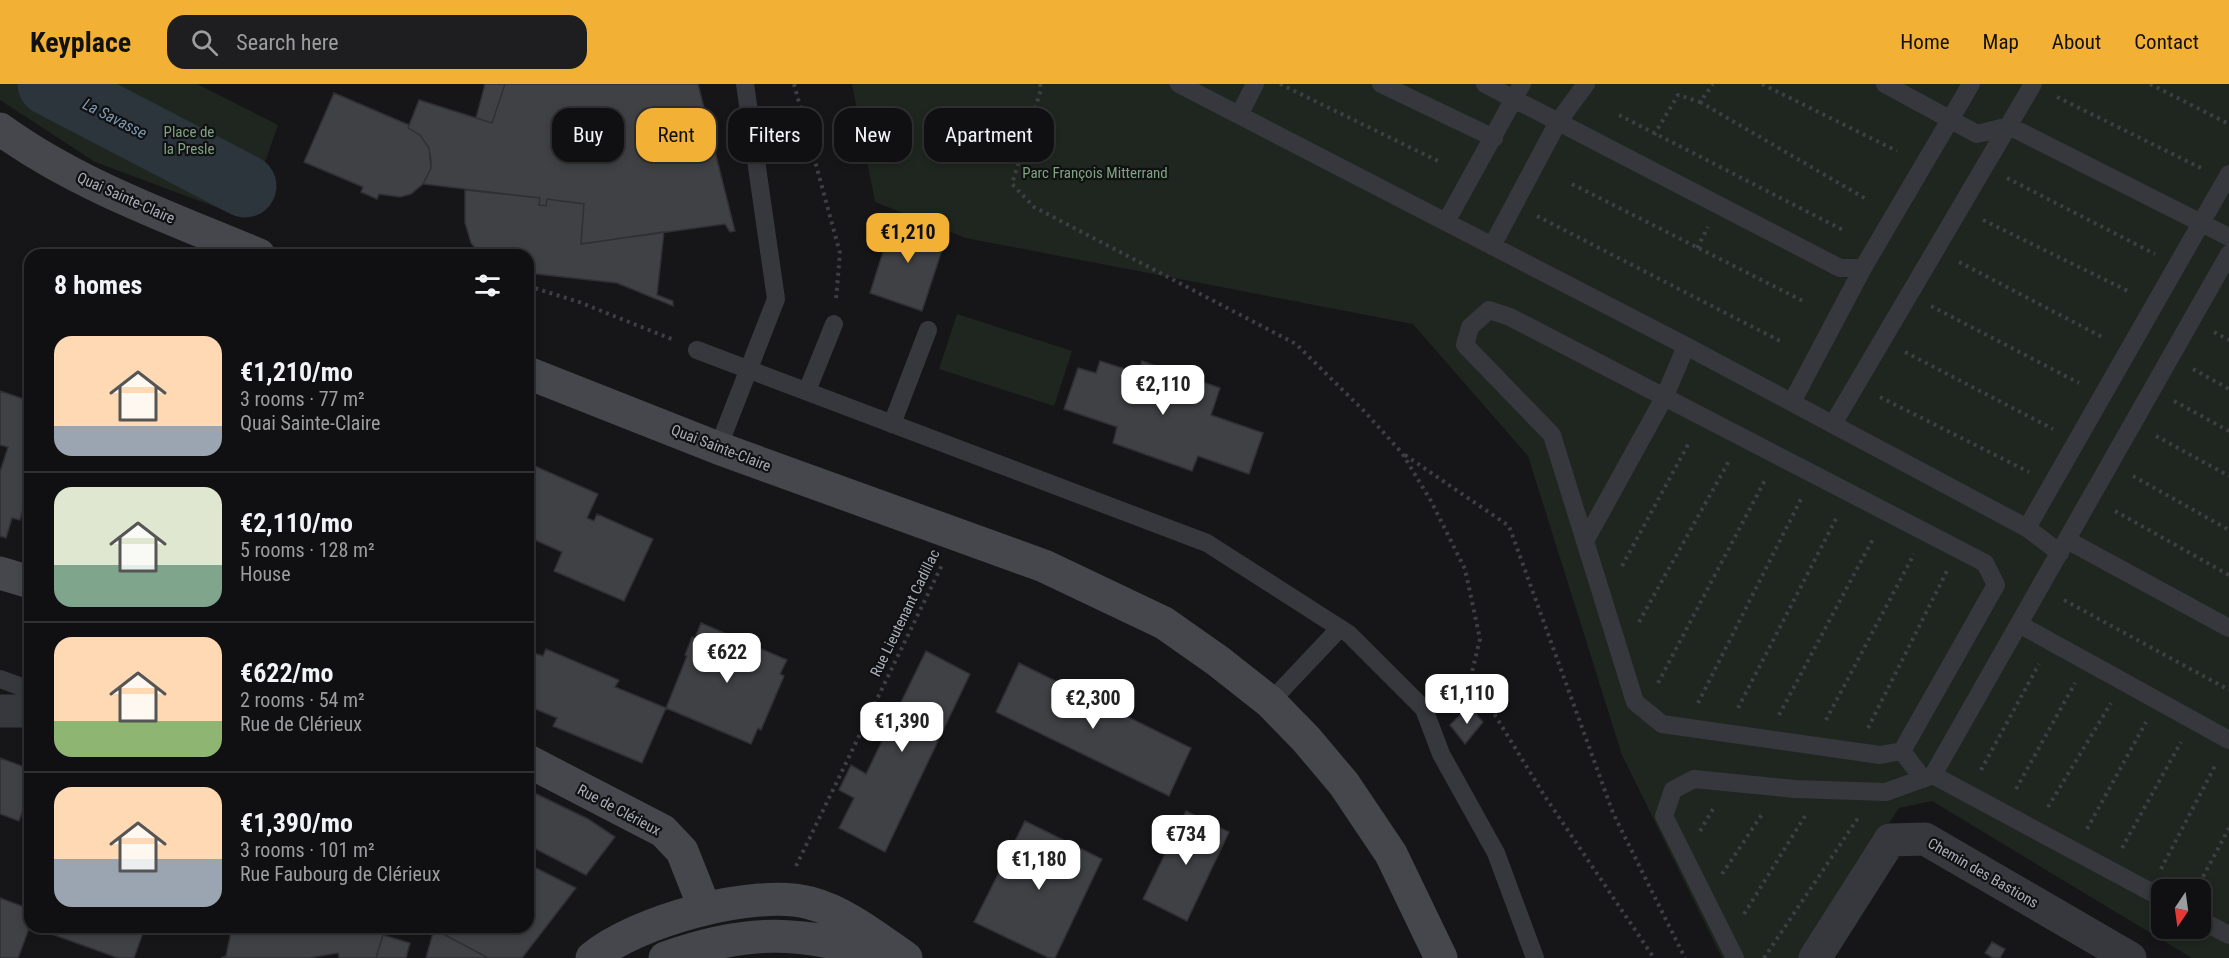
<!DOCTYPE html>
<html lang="en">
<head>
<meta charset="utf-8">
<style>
	body { margin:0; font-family:"Roboto Condensed",sans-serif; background:#1e1e20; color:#f1f3f6; height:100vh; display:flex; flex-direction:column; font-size:22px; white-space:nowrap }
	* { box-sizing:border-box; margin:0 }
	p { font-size:20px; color:#9c9d9f }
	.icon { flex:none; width:33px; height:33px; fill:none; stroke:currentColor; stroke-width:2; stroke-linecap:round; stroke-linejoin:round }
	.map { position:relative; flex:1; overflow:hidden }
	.sheet { position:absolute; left:24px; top:165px; width:510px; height:684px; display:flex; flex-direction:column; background:#101012; border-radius:18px; box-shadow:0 3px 9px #0003,0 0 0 2px #303032 }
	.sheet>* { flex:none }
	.guide { position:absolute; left:552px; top:24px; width:570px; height:54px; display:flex; gap:12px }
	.needle { width:39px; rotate:193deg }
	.buttons { position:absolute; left:2151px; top:795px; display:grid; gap:12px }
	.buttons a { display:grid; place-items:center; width:60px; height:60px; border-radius:12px; background:#101012; box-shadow:0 3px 9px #0003,0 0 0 2px #303032; font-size:30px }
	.price { position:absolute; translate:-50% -51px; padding:0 14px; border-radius:12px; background:#fff; color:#222; font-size:20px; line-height:39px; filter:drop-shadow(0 2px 3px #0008) }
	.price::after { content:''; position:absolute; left:50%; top:36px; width:18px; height:14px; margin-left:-9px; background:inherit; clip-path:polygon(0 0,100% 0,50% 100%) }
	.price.active { background:#f2b134; color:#111 }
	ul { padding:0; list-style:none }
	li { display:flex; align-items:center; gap:18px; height:150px; padding:0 30px }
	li+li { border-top:2px solid #303032 }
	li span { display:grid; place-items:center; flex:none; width:168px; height:120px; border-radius:18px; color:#555 }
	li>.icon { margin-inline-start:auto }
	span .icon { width:72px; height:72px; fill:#fffc; stroke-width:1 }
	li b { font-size:26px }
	h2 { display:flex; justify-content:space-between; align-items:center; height:72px; padding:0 30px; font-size:26px }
	.tag { padding:0 21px; border-radius:18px; background:#101012; box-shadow:0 3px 9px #0003,0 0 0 2px #303032; font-size:21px; line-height:54px }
	.tag.active { background:#f2b134; color:#111 }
	header { display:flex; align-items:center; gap:36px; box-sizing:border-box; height:84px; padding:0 30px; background:#f2b134; color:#111 }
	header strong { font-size:28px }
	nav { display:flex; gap:33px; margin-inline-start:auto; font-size:21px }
	.search { width:420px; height:54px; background:#1e1e20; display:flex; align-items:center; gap:15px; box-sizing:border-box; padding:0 21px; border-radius:18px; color:#9c9d9f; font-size:22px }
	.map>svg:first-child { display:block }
	.green { fill:#1e261f; fill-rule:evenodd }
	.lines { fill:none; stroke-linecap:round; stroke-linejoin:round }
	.river { stroke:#2c353c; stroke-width:63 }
	.building { fill:#404145; stroke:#303034; stroke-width:1.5 }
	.path { stroke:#3d3f44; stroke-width:4; stroke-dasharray:3 4.5; stroke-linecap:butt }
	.lane { stroke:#37383d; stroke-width:18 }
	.street { stroke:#37383d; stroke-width:33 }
	.secondary { stroke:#45474d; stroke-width:33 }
	.labels { text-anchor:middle; stroke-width:4.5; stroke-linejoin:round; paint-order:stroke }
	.park-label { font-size:15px; fill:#7fa381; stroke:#111113 }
	.street-label { font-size:15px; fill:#a8adb8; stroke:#111113 }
	.water-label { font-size:16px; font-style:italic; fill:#7f9bb3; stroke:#111113 }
</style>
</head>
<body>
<header>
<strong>Keyplace</strong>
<div class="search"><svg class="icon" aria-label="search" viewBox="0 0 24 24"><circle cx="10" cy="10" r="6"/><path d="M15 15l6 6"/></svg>Search here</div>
<nav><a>Home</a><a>Map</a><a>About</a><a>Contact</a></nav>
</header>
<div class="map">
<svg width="2229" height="874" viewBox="0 0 2229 874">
	<rect width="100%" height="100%" fill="#161618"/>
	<!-- green -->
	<path class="green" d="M0,0H197L278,41L245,134L95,78L0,16Z
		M852,0H2229V874H2192L1932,717L1899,724L1801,874H1722L1622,671L1528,372L1413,240L966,154L875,118ZM2162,806H2200V844H2162Z
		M957,230L1072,267L1054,322L939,285Z"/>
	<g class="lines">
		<!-- river -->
		<path class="river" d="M49,0L245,102"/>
	</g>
	<!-- building -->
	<path class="building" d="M485,0H505L492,39L476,34Z
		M505,0H698L735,147L730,148L725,140L581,160L584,120L547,115L546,122L539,121L540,114L423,100L431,84L429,64L420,51L408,44L419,16L492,39Z
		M334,9L409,41L408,44L420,51L429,64L431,76V84L423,100L411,110L400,113L379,110L377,115L361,108L363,103L304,78Z
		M465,106L540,114L539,121L546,122L547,115L584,120L581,160L664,148L657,211L673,217V222L617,199L528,189V171H481L471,159L465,139Z
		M894,133L947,151L922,227L870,209Z
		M1100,277L1138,289L1142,277L1220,304L1211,331L1263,349L1249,390L1198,372L1192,387L1113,359L1117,343L1064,325L1078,284L1096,289Z
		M0,307L30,317V417L26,416L20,436L12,434L6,454L0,452V388L8,363L0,361Z
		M528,374L532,376L530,380L598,410L587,434L594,437L597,430L653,455L624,517L554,487L562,468L528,453Z
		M701,539L787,576L780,590L784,592L761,646L758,644L751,660L666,624L687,572L685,571L692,553L695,554Z
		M546,565L619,596L615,603L666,624L642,679L553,642L557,634L528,622V567L543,572Z
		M926,567L970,590L885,768L839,744L854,714L839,706L851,681L866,690Z
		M1019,579L1191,664L1169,712L996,628Z
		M1469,622L1483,638L1465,660L1450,641Z
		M0,674L30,685V708L19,737L0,730Z
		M528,706L588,735L615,753L586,791L528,761Z
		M1186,727L1229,748L1187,837L1143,815Z
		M1025,737L1102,775L1055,874H1049L974,838Z
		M528,780L576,804L522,874H488L434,845L528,843Z
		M0,814L30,825V842L18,874H0Z
		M47,843H145L134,874H118L46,848Z
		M232,843L238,845L391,843L383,851L376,874H339L338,869L309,874H221L226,872Z
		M434,845L488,874H426Z
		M383,851L410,859L406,874H376Z
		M1992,858L2005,865L2000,874H1993L1985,869Z"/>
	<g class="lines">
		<!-- path -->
		<path class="path" d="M794,0L840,169L836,215
			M1040,0L1041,5L1012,100L1034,123L1296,260L1365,328L1402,369L1431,417L1465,485L1480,555L1471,592L1445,610
			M1280,0L1438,77
			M1762,0L1897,67
			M2150,0L2229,40
			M2057,13L2203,85
			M1700,18L1866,115
			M1619,31L1843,146
			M1654,51L1678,11L1700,18L1713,0
			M2007,94L2155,170
			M1572,100L1805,218
			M1537,132L1780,257
			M1983,136L2130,208
			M1697,164L1708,143
			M1959,178L2104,254
			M528,202L579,218L674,256
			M1931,222L2079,299
			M2214,248L2229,256
			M1905,268L2053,345
			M2193,285L2229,305
			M1880,313L2029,388
			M2174,317L2229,347
			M2156,352L2229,392
			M1405,371L1509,442L1613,729L1685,874
			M2133,392L2229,446
			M2115,427L2229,491
			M1622,482L1690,357
			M2064,516L2229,606
			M1639,538L1729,377
			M1471,592L1544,711L1654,874
			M1658,599L1765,396
			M1698,619L1801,415
			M1738,624L1838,431
			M1779,631L1874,453
			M1826,636L1914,470
			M1868,644L1947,487
			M1981,686L2039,580
			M2016,705L2075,599
			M2048,723L2111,619
			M2087,745L2146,638
			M1700,747L1713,725
			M2122,764L2181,658
			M796,782L942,481
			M2161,785L2216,680
			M1722,790L1763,729
			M2196,806L2229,744
			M1744,830L1805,732
			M1764,874L1858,734"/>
		<!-- lane -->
		<path class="lane" d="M1179,0L1686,262L2027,444L2060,469
			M1381,0L1494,54
			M1485,0L1840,184H1863
			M1885,0L1977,50L2009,42L2229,153
			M1239,31L1255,0
			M1446,138L1522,0
			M1492,162L1558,38L1586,0
			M697,266L1207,459L1349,550L1424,625L1441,670L1496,769L1535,874
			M807,307L834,240
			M1792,318L1863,184L1971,0
			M892,340L928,246
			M1833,340L2033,0
			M718,364L776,215L745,0
			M2027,444L2229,90
			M2067,456L2229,544
			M1585,457L1665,312L1686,262
			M2019,540L2229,656
			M0,595L30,606V627
			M1270,618L1340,544
			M1902,667L1996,501L1985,479L1510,233L1489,226L1470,243L1465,261L1552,351L1635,618L1662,640L1880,671L1902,667L1923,695
			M2162,814L1933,691L2229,170
			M2200,836L2229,851
			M1735,874L1664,732L1673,706L1694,695L1795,705L1886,708L1933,691"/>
		<!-- street -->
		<path class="street" d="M0,627H30
			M1815,874L1890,756L1925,755L2130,874"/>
		<!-- secondary -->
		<path class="secondary" d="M0,45C77,101 171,134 259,171
			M528,289L718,364L1044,482L1164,539L1218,577L1270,618L1306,655L1344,700L1391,770L1441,874
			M0,489L30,498
			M528,677L663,747L682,767L705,825
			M592,874C636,837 755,804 810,819C845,828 877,854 906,874
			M665,874C752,843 799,848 886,871"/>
	</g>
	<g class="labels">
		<!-- park labels -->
		<g class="park-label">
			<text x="189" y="53">Place de<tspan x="189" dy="17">la Presle</tspan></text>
			<text x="1095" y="94">Parc François Mitterrand</text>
		</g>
		<!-- street labels -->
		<g class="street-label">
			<text transform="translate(126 114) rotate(24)" y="5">Quai Sainte-Claire</text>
			<text transform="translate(721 364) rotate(21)" y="5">Quai Sainte-Claire</text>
			<text transform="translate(905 529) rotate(-64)" y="5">Rue Lieutenant Cadillac</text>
			<text transform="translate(619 726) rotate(28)" y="5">Rue de Clérieux</text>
			<text transform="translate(1983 789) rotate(30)" y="5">Chemin des Bastions</text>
		</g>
		<!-- water labels -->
		<g class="water-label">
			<text transform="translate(115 34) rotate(27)" y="6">La Savasse</text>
		</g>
	</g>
</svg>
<div class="buttons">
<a><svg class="needle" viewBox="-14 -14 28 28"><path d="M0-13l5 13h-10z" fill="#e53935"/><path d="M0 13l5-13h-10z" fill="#9c9d9f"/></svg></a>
</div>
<b class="price active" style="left:908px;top:180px">€1,210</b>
<b class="price" style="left:1163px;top:332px">€2,110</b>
<b class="price" style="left:727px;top:600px">€622</b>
<b class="price" style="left:1467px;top:641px">€1,110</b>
<b class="price" style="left:1093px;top:646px">€2,300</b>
<b class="price" style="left:902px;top:669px">€1,390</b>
<b class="price" style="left:1186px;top:782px">€734</b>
<b class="price" style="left:1039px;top:807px">€1,180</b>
<div class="guide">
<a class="tag">Buy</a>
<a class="tag active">Rent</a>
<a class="tag">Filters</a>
<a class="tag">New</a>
<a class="tag">Apartment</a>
</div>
<section class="sheet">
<h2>8 homes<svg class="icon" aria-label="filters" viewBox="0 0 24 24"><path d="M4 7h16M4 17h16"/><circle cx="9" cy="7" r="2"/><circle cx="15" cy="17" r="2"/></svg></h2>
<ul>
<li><span style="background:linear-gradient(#ffd9b3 75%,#9aa5b1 0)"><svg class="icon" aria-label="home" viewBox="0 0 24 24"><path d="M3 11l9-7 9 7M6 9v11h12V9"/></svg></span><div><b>€1,210/mo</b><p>3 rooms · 77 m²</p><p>Quai Sainte-Claire</p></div></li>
<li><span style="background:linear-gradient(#dfe7d0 65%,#7fa58c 0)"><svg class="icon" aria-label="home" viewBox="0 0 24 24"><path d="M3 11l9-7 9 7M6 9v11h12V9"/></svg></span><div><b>€2,110/mo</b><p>5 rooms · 128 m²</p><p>House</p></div></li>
<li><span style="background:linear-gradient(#ffd9b3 70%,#8fb573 0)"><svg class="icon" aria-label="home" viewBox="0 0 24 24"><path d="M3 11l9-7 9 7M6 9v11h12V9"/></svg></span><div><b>€622/mo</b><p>2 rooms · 54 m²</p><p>Rue de Clérieux</p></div></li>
<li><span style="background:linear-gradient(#ffd9b3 60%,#9aa5b1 0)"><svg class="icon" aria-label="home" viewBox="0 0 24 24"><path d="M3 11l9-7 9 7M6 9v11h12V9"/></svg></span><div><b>€1,390/mo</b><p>3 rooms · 101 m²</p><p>Rue Faubourg de Clérieux</p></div></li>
</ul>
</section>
</div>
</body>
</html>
